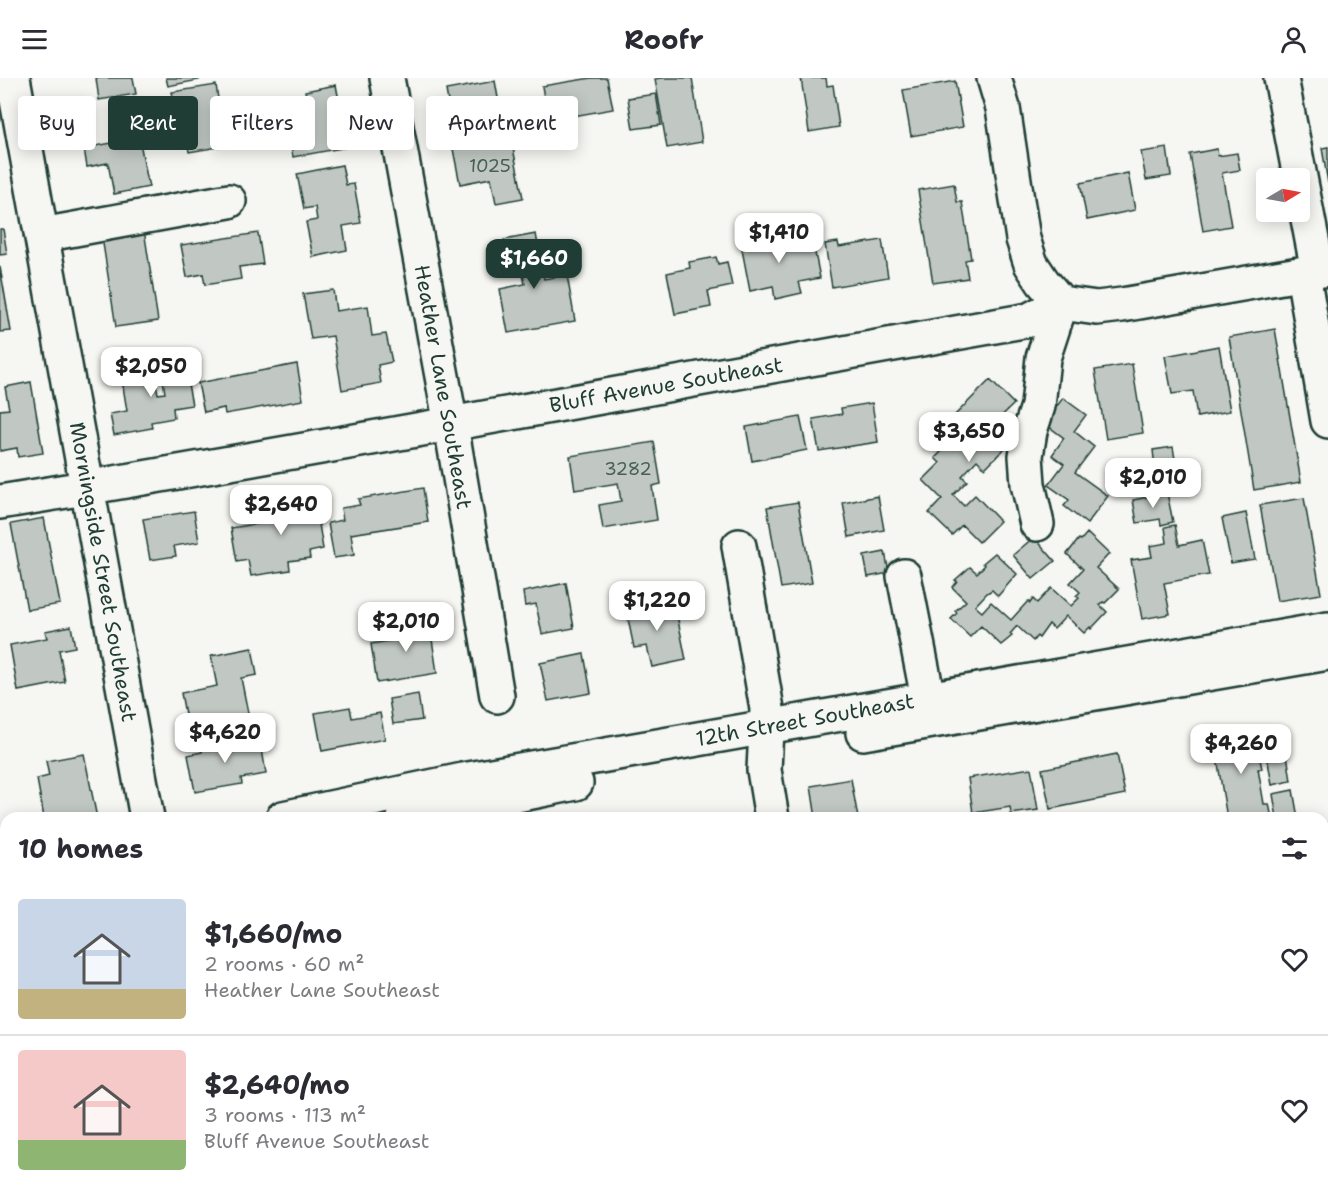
<!DOCTYPE html>
<html lang="en">
<head>
<meta charset="utf-8">
<style>
	body { margin:0; font-family:"Shantell Sans",sans-serif; background:#f2f2f3; color:#2b2b33; height:100vh; display:flex; flex-direction:column; font-size:22px; white-space:nowrap }
	* { box-sizing:border-box; margin:0 }
	p { font-size:20px; color:#7c7c81 }
	.icon { flex:none; width:33px; height:33px; fill:none; stroke:currentColor; stroke-width:2; stroke-linecap:round; stroke-linejoin:round }
	.map { position:relative; flex:1; overflow:hidden }
	.sheet { position:absolute; left:0px; top:734px; width:1329px; height:386px; display:flex; flex-direction:column; background:#fff; border-radius:18px 18px 0 0; box-shadow:0 3px 15px #0003 }
	.sheet>* { flex:none }
	.banner { position:absolute; left:18px; top:18px; width:600px; height:54px; display:flex; gap:12px }
	.needle { width:39px; rotate:80deg }
	.tools { position:absolute; left:1256px; top:90px; display:grid; gap:12px }
	.tools a { display:grid; place-items:center; width:54px; height:54px; border-radius:6px; background:#fff; box-shadow:0 3px 15px #0003; font-size:30px }
	.price { position:absolute; translate:-50% -51px; padding:0 14px; border-radius:12px; background:#fff; color:#222; font-size:20px; line-height:39px; filter:drop-shadow(0 2px 3px #0008) }
	.price::after { content:''; position:absolute; left:50%; top:36px; width:18px; height:14px; margin-left:-9px; background:inherit; clip-path:polygon(0 0,100% 0,50% 100%) }
	.price.active { background:#1f3d34; color:#fff }
	ul { padding:0; list-style:none }
	li { display:flex; align-items:center; gap:18px; height:150px; padding:0 18px }
	li+li { border-top:2px solid #e1e1e2 }
	li span { display:grid; place-items:center; flex:none; width:168px; height:120px; border-radius:6px; color:#555 }
	li>.icon { margin-inline-start:auto }
	span .icon { width:72px; height:72px; fill:#fffc; stroke-width:1 }
	li b { font-size:26px }
	h2 { display:flex; justify-content:space-between; align-items:center; height:72px; padding:0 18px; font-size:26px }
	.tag { padding:0 21px; border-radius:6px; background:#fff; box-shadow:0 3px 15px #0003; font-size:21px; line-height:54px }
	.tag.active { background:#1f3d34; color:#fff }
	header { display:flex; justify-content:space-between; align-items:center; height:78px; padding:0 18px; background:#fff; font-size:27px; font-weight:700 }
	.map>svg:first-child { display:block }
	.building { fill:#c1c8c3; stroke:#1f3d34; stroke-width:1.5 }
	.lines { fill:none; stroke-linecap:round; stroke-linejoin:round }
	.minor-casing { stroke:#1f3d34; stroke-width:38 }
	.major-casing { stroke:#1f3d34; stroke-width:38 }
	.minor { stroke:#f6f6f2; stroke-width:33 }
	.major { stroke:#f6f6f2; stroke-width:33 }
	.labels { text-anchor:middle; stroke-width:5; stroke-linejoin:round; paint-order:stroke }
	.number-label { font-size:18px; fill:#486058 }
	.street-label { font-size:21px; fill:#1f3d34; stroke:#f6f6f2 }
</style>
</head>
<body>
<header><svg class="icon" aria-label="menu" viewBox="0 0 24 24"><path d="M4 6h16M4 12h16M4 18h16"/></svg>Roofr<svg class="icon" aria-label="person" viewBox="0 0 24 24"><circle cx="12" cy="8" r="4"/><path d="M4 21q1-7 8-7t8 7"/></svg></header>
<div class="map">
<svg width="1328" height="1118" viewBox="0 0 1328 1118">
	<rect width="100%" height="100%" fill="#f6f6f2"/>
	<filter id="ink" filterUnits="userSpaceOnUse"><feTurbulence type="fractalNoise" baseFrequency=".0167" numOctaves="2"/><feDisplacementMap in="SourceGraphic" scale="12" xChannelSelector="R" yChannelSelector="G"/><feConvolveMatrix kernelMatrix="1 2 1 2 8 2 1 2 1" color-interpolation-filters="sRGB"/></filter>
	<g filter="url(#ink)">
		<!-- building -->
		<path class="building" d="M96,0H133L136,16L99,22Z
			M166,0H199V2L168,8Z
			M591,0H607L613,31L568,39L565,23L545,26L542,8Z
			M661,0H692L702,64L667,70L655,1Z
			M801,0H826L827,8L833,7L839,49L809,54Z
			M495,3L501,37L489,39L492,57L455,64L446,12Z
			M955,3L963,49L911,58L903,12Z
			M216,7L225,68L189,74L183,37L176,38L172,14Z
			M336,7L348,69L293,79L284,30L308,26L305,13Z
			M656,16L661,47L633,51L628,20Z
			M139,60L149,109L114,116L108,85L87,89L84,70Z
			M511,60L523,120L496,125L491,100L460,106L453,71Z
			M1328,69V105L1322,70Z
			M1167,70L1171,98L1146,102L1141,74Z
			M1217,71L1218,78L1237,75L1240,92L1222,95L1231,148L1203,153L1190,76Z
			M342,87L346,107L354,106L361,145L343,148L347,172L313,179L306,144L317,142L315,129L304,131L297,96Z
			M1128,95L1135,132L1087,142L1080,105Z
			M954,106L957,124H962L971,181L965,182L968,200L933,205L918,112Z
			M0,151H3L7,176L0,177Z
			M144,152L158,243L116,249L102,159Z
			M778,154L780,166L812,160L820,200L799,204L802,215L775,221L773,208L750,213L740,161Z
			M258,155L263,186L239,189L241,201L205,207L203,196L187,199L181,167Z
			M536,156L544,201L567,197L575,243L508,255L500,211L525,206L522,192L510,195L504,162Z
			M882,162L888,199L832,209L825,166L838,164L839,169Z
			M716,179L718,186L727,184L732,208L708,213L711,229L675,236L667,195L690,190L689,184Z
			M0,189L11,253L0,254Z
			M333,212L336,233L368,228L372,258L386,256L392,284L378,287L381,305L342,312L333,258L311,261L303,216Z
			M1275,251L1301,404L1254,412L1229,259Z
			M1219,268L1230,333L1197,339L1193,313L1172,316L1165,278Z
			M184,285L192,327L173,330L174,340L151,344L152,350L114,357L110,336L127,333L121,296L153,290L158,316L165,315L161,289Z
			M297,286L303,322L225,336L224,330L204,334L198,305Z
			M1132,286L1143,355L1106,361L1095,292Z
			M990,302L1014,326L987,352L1005,370L985,390L977,382L962,398L967,403L953,417L964,428L975,417L1000,443L979,464L962,447L952,457L929,435L942,421L923,402L940,385L935,380L960,355L949,343Z
			M31,304L43,375L18,379L17,370L0,373V332L9,331L5,309Z
			M1063,320L1086,337L1074,353L1094,369L1075,394L1108,418L1087,446L1064,428L1069,422L1048,407L1064,386L1052,377L1064,360L1044,345Z
			M872,325L878,364L819,373L813,341L842,336L841,330Z
			M800,339L807,372L752,383L746,349Z
			M654,364L661,406L652,408L657,442L603,451L599,427L621,423L618,405L575,412L570,378Z
			M1173,369L1179,406L1147,411L1144,391L1155,390L1153,372Z
			M313,409L323,471L309,474L310,480L289,483L290,492L251,498L248,482L237,484L231,450L286,441L282,415Z
			M423,410L428,444L351,456L354,477L334,480L328,445L343,442L341,430L360,427L358,421Z
			M1167,415L1173,444L1161,447L1160,441L1137,445L1133,422Z
			M878,418L884,452L849,459L843,425Z
			M1304,420L1321,516L1277,523L1260,427Z
			M798,424L812,505L781,510L767,429Z
			M194,433L199,464L174,468L176,478L150,482L143,441Z
			M1246,435L1255,481L1231,485L1222,440Z
			M44,440L60,526L27,532L11,446Z
			M1175,447L1179,467L1202,462L1209,497L1164,505L1170,536L1142,541L1131,482L1152,479L1150,468L1167,465L1165,449Z
			M1087,455L1109,476L1096,490L1119,511L1105,525L1103,524L1100,527L1107,534L1091,551L1090,549L1084,555L1066,538L1054,551L1049,546L1039,560L1037,558L1033,563L1017,548L1010,556L1012,558L1001,567L981,548L970,559L951,541L957,535L955,533L966,523L952,509L957,503L955,502L970,489L977,495L985,487L983,485L995,475L1017,496L998,518L992,512L987,515L975,528L982,534L991,524L1011,542L1028,523L1030,525L1033,521L1037,525L1051,510L1071,528L1079,520L1076,518L1080,514L1070,505L1083,491L1067,476L1079,461L1081,462Z
			M1034,459L1055,483L1033,501L1013,477Z
			M885,474L889,495L868,499L864,478Z
			M566,505L574,550L542,556L536,526L525,528L523,514Z
			M674,522L686,582L652,589L647,568L634,570L626,531Z
			M429,541L437,595L377,605L371,566L400,561L397,546Z
			M71,548L75,569L59,572L65,604L18,613L10,567L47,560L45,553Z
			M252,570L257,597L241,600L249,640L188,652L181,615L217,608L211,578Z
			M584,576L591,615L548,623L540,585Z
			M418,616L422,642L393,646L389,621Z
			M350,629L352,640L380,635L385,661L322,673L315,635Z
			M1250,650L1252,661H1256L1262,691H1258L1264,726H1269L1272,740H1227L1213,656Z
			M222,658L224,671L261,665L266,696L241,700L242,706L195,714L188,677L202,674L200,661Z
			M1285,663L1291,703L1272,707L1265,666Z
			M84,676L97,740H44L37,701L49,698L46,683Z
			M1117,676L1125,716L1050,731L1042,691Z
			M1031,690L1038,732L1011,736L1010,729L973,735L968,700Z
			M851,701L858,740H816L811,708Z
			M1293,712L1298,740H1277L1273,716Z
			M1328,893V915L1323,916V894Z
			M1328,929V960L1323,961V930Z
			M1328,976V1009L1323,1010V977Z
			M1328,1042V1112L1323,1083V1043Z
			M330,1113H363L333,1118H331Z
			M492,1113H530L531,1118H493Z
			M688,1113H740L741,1118H689Z
			M855,1113H882L857,1118Z
			M1011,1113H1050L1051,1118H1012Z
			M1173,1113H1229L1230,1118H1174Z
			M1276,1113H1309V1114L1277,1118Z"/>
		<g class="lines">
			<!-- minor casing -->
			<g class="minor-casing">
				<path id="minor" d="M13,0L147,740
					M387,0L451,347L497,618
					M994,0L1003,30L1023,161L1031,186L1043,204L1061,225
					M1281,0L1318,193
					M42,157L229,123
					M1303,196L1328,343
					M0,424C344,368 686,302 1029,242L1061,225L1097,230L1122,227L1328,191
					M1037,446L1028,406L1026,378L1030,353L1038,328L1043,280L1061,225
					M739,468L767,631L764,692L772,740
					M904,498L928,620
					M441,1113V1118
					M794,1113L795,1118
					M1114,1113L1115,1118"/>
			</g>
			<!-- major casing -->
			<g class="major-casing">
				<path id="major" d="M863,655L1328,575
					M283,740L463,702L1328,551
					M404,740L576,705
					M0,809L6,808"/>
			</g>
			<!-- minor -->
			<use href="#minor" class="minor"/>
			<!-- major -->
			<use href="#major" class="major"/>
		</g>
	</g>
	<g class="labels">
		<!-- number labels -->
		<g class="number-label">
			<text x="490" y="94">1025</text>
			<text x="628" y="397">3282</text>
		</g>
		<!-- street labels -->
		<g class="street-label">
			<text transform="translate(666 307) rotate(-10)" y="7">Bluff Avenue Southeast</text>
			<text transform="translate(443 309) rotate(80)" y="7">Heather Lane Southeast</text>
			<text transform="translate(103 494) rotate(80)" y="7">Morningside Street Southeast</text>
			<text transform="translate(805 642) rotate(-10)" y="7">12th Street Southeast</text>
		</g>
	</g>
</svg>
<div class="tools">
<a><svg class="needle" viewBox="-14 -14 28 28"><path d="M0-13l5 13h-10z" fill="#e53935"/><path d="M0 13l5-13h-10z" fill="#7c7c81"/></svg></a>
</div>
<b class="price" style="left:779px;top:186px">$1,410</b>
<b class="price active" style="left:534px;top:212px">$1,660</b>
<b class="price" style="left:151px;top:320px">$2,050</b>
<b class="price" style="left:969px;top:385px">$3,650</b>
<b class="price" style="left:1153px;top:431px">$2,010</b>
<b class="price" style="left:281px;top:458px">$2,640</b>
<b class="price" style="left:657px;top:554px">$1,220</b>
<b class="price" style="left:406px;top:575px">$2,010</b>
<b class="price" style="left:225px;top:686px">$4,620</b>
<b class="price" style="left:1241px;top:697px">$4,260</b>
<div class="banner">
<a class="tag">Buy</a>
<a class="tag active">Rent</a>
<a class="tag">Filters</a>
<a class="tag">New</a>
<a class="tag">Apartment</a>
</div>
<section class="sheet">
<h2>10 homes<svg class="icon" aria-label="filters" viewBox="0 0 24 24"><path d="M4 7h16M4 17h16"/><circle cx="9" cy="7" r="2"/><circle cx="15" cy="17" r="2"/></svg></h2>
<ul>
<li><span style="background:linear-gradient(#c9d6e8 75%,#c2b280 0)"><svg class="icon" aria-label="home" viewBox="0 0 24 24"><path d="M3 11l9-7 9 7M6 9v11h12V9"/></svg></span><div><b>$1,660/mo</b><p>2 rooms · 60 m²</p><p>Heather Lane Southeast</p></div><svg class="icon" aria-label="heart" viewBox="0 0 24 24"><path d="M12 20l-8-8c-3-5 5-10 8-4 3-6 11-1 8 4z"/></svg></li>
<li><span style="background:linear-gradient(#f6c9c9 75%,#8fb573 0)"><svg class="icon" aria-label="home" viewBox="0 0 24 24"><path d="M3 11l9-7 9 7M6 9v11h12V9"/></svg></span><div><b>$2,640/mo</b><p>3 rooms · 113 m²</p><p>Bluff Avenue Southeast</p></div><svg class="icon" aria-label="heart" viewBox="0 0 24 24"><path d="M12 20l-8-8c-3-5 5-10 8-4 3-6 11-1 8 4z"/></svg></li>
</ul>
</section>
</div>
</body>
</html>
